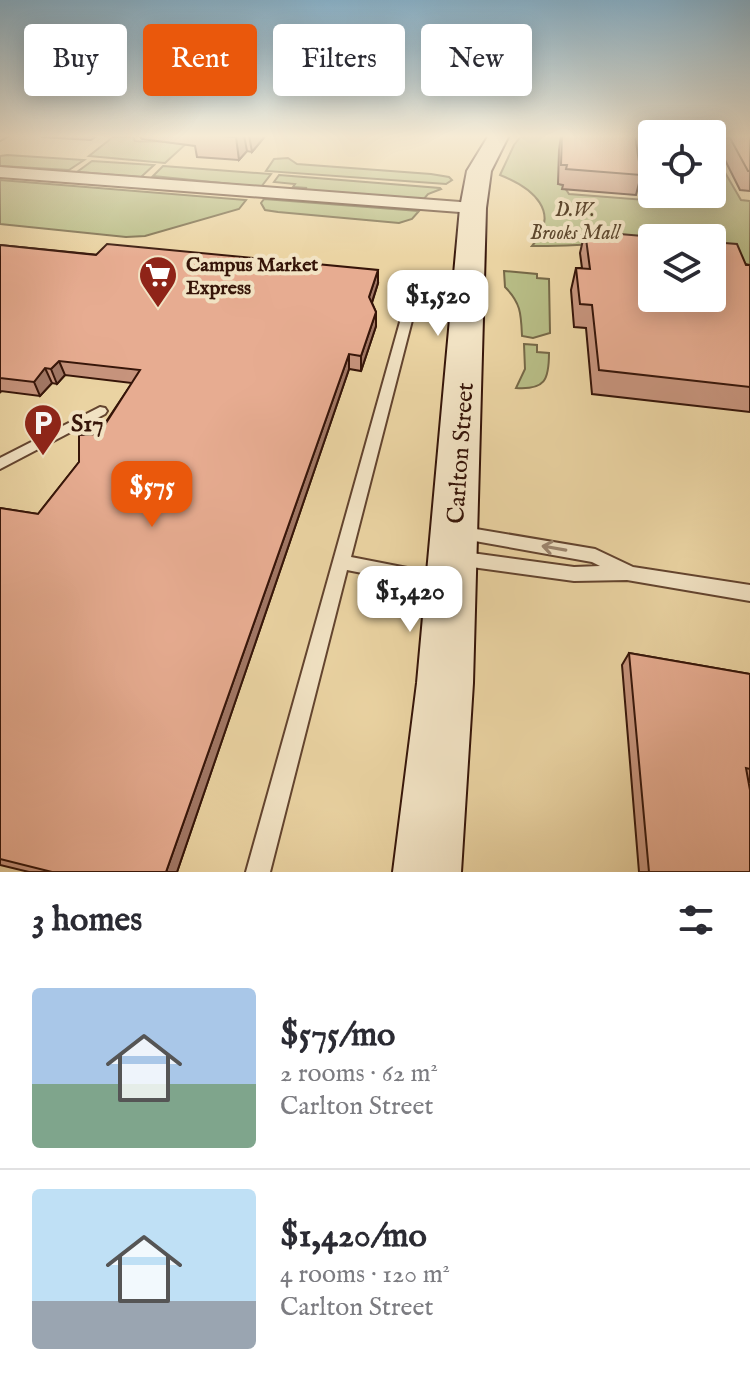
<!DOCTYPE html>
<html lang="en">
<head>
<meta charset="utf-8">
<style>
	body { margin:0; font-family:"IM FELL English",serif; background:#f2f2f3; color:#2b2b33; height:100vh; display:flex; flex-direction:column; font-size:30px; white-space:nowrap }
	* { box-sizing:border-box; margin:0 }
	p { font-size:26px; color:#7c7c81 }
	.icon { flex:none; width:44px; height:44px; fill:none; stroke:currentColor; stroke-width:2; stroke-linecap:round; stroke-linejoin:round }
	.map { position:relative; height:872px; overflow:hidden }
	.side { display:flex; flex-direction:column; background:#fff; flex:1 }
	.side>* { flex:none }
	.top-card { position:absolute; left:24px; top:24px; width:702px; height:72px; display:flex; gap:16px }
	.controls { position:absolute; left:638px; top:120px; display:grid; gap:16px }
	.controls a { display:grid; place-items:center; width:88px; height:88px; border-radius:8px; background:#fff; box-shadow:0 4px 20px #0003; font-size:40px }
	.price { position:absolute; translate:-50% -68px; padding:0 18px; border-radius:16px; background:#fff; color:#222; font-size:26px; line-height:52px; filter:drop-shadow(0 2px 4px #0008) }
	.price::after { content:''; position:absolute; left:50%; top:48px; width:24px; height:18px; margin-left:-12px; background:inherit; clip-path:polygon(0 0,100% 0,50% 100%) }
	.price.current { background:#ea580c; color:#fff }
	ul { padding:0; list-style:none }
	li { display:flex; align-items:center; gap:24px; height:200px; padding:0 32px }
	li+li { border-top:2px solid #e1e1e2 }
	li span { display:grid; place-items:center; flex:none; width:224px; height:160px; border-radius:8px; color:#555 }
	li>.icon { margin-inline-start:auto }
	span .icon { width:96px; height:96px; fill:#fffc; stroke-width:1 }
	li b { font-size:34px }
	h2 { display:flex; justify-content:space-between; align-items:center; height:96px; padding:0 32px; font-size:34px }
	.pill { padding:0 28px; border-radius:8px; background:#fff; box-shadow:0 4px 20px #0003; font-size:28px; line-height:72px }
	.pill.current { background:#ea580c; color:#fff }
	.map>svg:first-child { display:block }
	.green { fill:#b7bc85; stroke:#766847; stroke-width:2 }
	.lines { fill:none; stroke-linecap:round; stroke-linejoin:round }
	.lane-casing { stroke:#63442f; stroke-width:4 }
	.street-casing { stroke:#63442f; stroke-width:4 }
	.secondary-casing { stroke:#361509; stroke-width:4 }
	.lane { fill:#f1e2c3; fill-rule:evenodd }
	.street { fill:#f1e2c3; fill-rule:evenodd }
	.secondary { fill:#f1e2c3; fill-rule:evenodd }
	.wall { fill:#c7947d; stroke:#361509; stroke-width:2 }
	.shaded-wall { fill:#a27866; stroke:#361509; stroke-width:2 }
	.building { fill:#e7ac91; stroke:#361509; stroke-width:2 }
	.oneway { stroke:#9d866f }
	.labels { text-anchor:middle; stroke-width:8; stroke-linejoin:round; paint-order:stroke }
	.far-park-label { font-size:20px; font-style:italic; fill:#5d472e; stroke:#f1e2c3 }
	.far-poi-label { font-size:20px; font-weight:bold; fill:#361509; stroke:#f1e2c3; text-anchor:start }
	.poi-label { font-size:24px; font-weight:bold; fill:#361509; stroke:#f1e2c3; text-anchor:start }
	.street-label { font-size:24px; fill:#361509; stroke:#f1e2c3 }
</style>
</head>
<body>
<div class="map">
<svg width="750" height="872" viewBox="0 0 750 872">
	<rect width="100%" height="100%" fill="#ead3a2"/>
	<filter id="stains"><feTurbulence type="fractalNoise" baseFrequency=".0025" numOctaves="4"/><feColorMatrix values="0 0 0 0 .2 0 0 0 0 .09 0 0 0 0 .02 0 0 0 .5 -.17"/></filter>
	<radialGradient id="worn" r=".72"><stop offset=".6" stop-color="#630" stop-opacity="0"/><stop offset="1" stop-color="#630" stop-opacity=".3"/></radialGradient>
	<!-- green -->
	<path class="green" d="M522,135H575L558,184L563,185L569,194L645,200V187L634,152L652,153V194H712V156L716,157L741,200L750,201V282L712,256V238C652,238 593,247 532,246C562,212 533,188 500,175L514,145Z
		M113,137H133L135,141C153,143 170,139 188,142L165,163L89,156Z
		M7,155L84,160L69,170L0,166V156Z
		M288,158L297,164L431,174L449,177L452,180L446,184L266,171L274,159Z
		M92,161L154,165L141,177L77,172Z
		M163,166L271,174L261,187L153,176Z
		M279,175L440,188L441,189L428,194L423,200L305,191L306,188L293,187L295,184L274,182Z
		M0,180L246,200L239,209L145,236L126,237L0,224Z
		M264,199L419,211L412,219L399,223L278,212L265,210L261,203Z
		M504,271L537,274V278L549,279L550,333L533,338L522,336C521,314 521,303 505,287Z
		M524,344L537,345V352L549,353C549,380 545,390 516,388L525,369Z"/>
	<g class="lines">
		<!-- lane casing -->
		<g class="lane-casing">
			<path id="lane" d="M0,135H9L0,140Z
				M412,294L468,297L473,300L468,303L417,301L351,557L443,575L449,577L452,582L449,587L443,589L347,570L270,872H246L407,297Z
				M100,407L105,408L107,411L105,414L0,469V458Z
				M458,526L595,549L633,567L750,585V601L627,580L574,581L457,565L451,563L449,558L451,553L457,551L574,567L600,566L592,562L458,538L452,537L450,532L452,527Z"/>
		</g>
		<!-- street casing -->
		<g class="street-casing">
			<path id="street" d="M0,167L473,203L482,208L473,213L0,177Z"/>
		</g>
		<!-- secondary casing -->
		<g class="secondary-casing">
			<path id="secondary" d="M489,135H509L491,171L486,208L473,683L461,872H393L417,683L460,208L467,171Z"/>
		</g>
		<!-- lane -->
		<use href="#lane" class="lane"/>
		<!-- street -->
		<use href="#street" class="street"/>
		<!-- secondary -->
		<use href="#secondary" class="secondary"/>
	</g>
	<!-- wall -->
	<path class="wall" d="M42,135H98L91,140L42,137Z
		M138,135H266L252,152L247,151L239,160L197,157L195,146L142,139Z
		M561,135H652V151L638,150L641,175L636,195L562,189L563,185L558,184L559,150Z
		M712,135H750V191L740,190L723,156H712Z
		M585,231L750,265V412L592,394L586,328L574,327L571,290L576,268H582L580,253Z
		M0,245L378,283L372,303L376,312V326L361,371L349,369L177,872H29L0,865V508L38,514L79,462L132,383L65,375L57,384L52,383L40,396L1,391L0,393Z
		M629,653L750,674V782L748,781L750,872H639L622,665Z"/>
	<!-- shaded-wall -->
	<path class="shaded-wall" d="M238,135H244L247,151L239,160L236,137Z
		M249,135H266L252,152Z
		M378,270V283L369,311V297Z
		M376,312V326L361,371V356Z
		M349,354V369L177,872H166Z
		M59,361L65,375L57,384L51,369Z
		M45,368L52,383L40,396L34,382Z"/>
	<!-- building -->
	<path class="building" d="M206,135H238L236,137Z
		M562,135H635L641,175L566,169L567,165H561Z
		M712,135H750V171H748L730,138L712,137Z
		M585,231L666,238H652V298H712V242L737,244L746,265H750V387L599,370L592,305L580,304L576,268L590,269Z
		M107,244L378,270L369,297L376,312L361,356L349,354L166,872H52L0,859V508L38,514L79,462V435L99,434L140,370L59,361L51,369L45,368L34,382L0,378V245L96,255Z
		M629,653L750,674V769L746,768L750,790V872H649Z"/>
	<!-- one-way arrows -->
	<defs><path id="oneway-shaft" d="M-6 0H5M1.5-3L5.5 0L1.5 3" fill="none" stroke-width="1.6" stroke-linecap="round" stroke-linejoin="round" transform="scale(2)"/></defs>
	<use class="oneway" href="#oneway-shaft" transform="translate(554 548) rotate(-170)"/>
	<!-- sky -->
	<linearGradient id="sky" x2="0" y2="1"><stop stop-color="#88b5d0"/><stop offset="0.53" stop-color="#f6ebd5"/><stop offset="1" stop-color="#f6ebd5" stop-opacity="0"/></linearGradient>
	<rect width="750" height="257" fill="url(#sky)"/>
	<!-- icons -->
	<defs>
		<g id="supermarket-pin" transform="scale(2)"><path d="M0 17L-7.5 6A9.5 9.5 0 1 1 7.5 6Z" fill="#8f2418" stroke="#f1e2c3"/><path d="M-6-5.5h2.5l.6 2H6L4.5 2H-2.5L-4.4-4H-6ZM-1.5 3.2a1.3 1.3 0 1 0 .1 0ZM3 3.2a1.3 1.3 0 1 0 .1 0Z" fill="#fff"/></g>
		<g id="parking-pin" transform="scale(2)"><path d="M0 17L-7.5 6A9.5 9.5 0 1 1 7.5 6Z" fill="#8f2418" stroke="#f1e2c3"/><path d="M-3.5-5.5H1a3.5 3.5 0 0 1 0 7H-1V5.5H-3.5ZM-1-3.4V-.6H.8a1.4 1.4 0 0 0 0-2.8Z" fill="#fff"/></g>
	</defs>
	<g fill-rule="evenodd">
		<use href="#supermarket-pin" x="158" y="275"/>
		<use href="#parking-pin" x="43" y="423"/>
	</g>
	<g class="labels">
		<!-- far-park labels -->
		<g class="far-park-label">
			<text x="575" y="216">D.W.<tspan x="575" dy="23">Brooks Mall</tspan></text>
		</g>
		<!-- far-poi labels -->
		<g class="far-poi-label">
			<text x="186" y="271">Campus Market<tspan x="186" dy="23">Express</tspan></text>
		</g>
		<!-- poi labels -->
		<g class="poi-label">
			<text x="71" y="431">S17</text>
		</g>
		<!-- street labels -->
		<g class="street-label">
			<text transform="translate(460 453) rotate(-86)" y="8">Carlton Street</text>
		</g>
	</g>
	<rect width="100%" height="100%" filter="url(#stains)"/>
	<rect width="100%" height="100%" fill="url(#worn)"/>
</svg>
<div class="controls">
<a><svg class="icon" aria-label="locate" viewBox="0 0 24 24"><circle cx="12" cy="12" r="6"/><path d="M12 2v4M12 18v4M2 12h4M18 12h4"/></svg></a>
<a><svg class="icon" aria-label="layers" viewBox="0 0 24 24"><path d="M12 4l9 5-9 5-9-5zM3 14l9 5 9-5"/></svg></a>
</div>
<b class="price" style="left:438px;top:338px">$1,520</b>
<b class="price current" style="left:152px;top:529px">$575</b>
<b class="price" style="left:410px;top:634px">$1,420</b>
<div class="top-card">
<a class="pill">Buy</a>
<a class="pill current">Rent</a>
<a class="pill">Filters</a>
<a class="pill">New</a>
</div>
</div>
<section class="side">
<h2>3 homes<svg class="icon" aria-label="filters" viewBox="0 0 24 24"><path d="M4 7h16M4 17h16"/><circle cx="9" cy="7" r="2"/><circle cx="15" cy="17" r="2"/></svg></h2>
<ul>
<li><span style="background:linear-gradient(#a9c7e8 60%,#7fa58c 0)"><svg class="icon" aria-label="home" viewBox="0 0 24 24"><path d="M3 11l9-7 9 7M6 9v11h12V9"/></svg></span><div><b>$575/mo</b><p>2 rooms · 62 m²</p><p>Carlton Street</p></div></li>
<li><span style="background:linear-gradient(#bfe0f5 70%,#9aa5b1 0)"><svg class="icon" aria-label="home" viewBox="0 0 24 24"><path d="M3 11l9-7 9 7M6 9v11h12V9"/></svg></span><div><b>$1,420/mo</b><p>4 rooms · 120 m²</p><p>Carlton Street</p></div></li>
</ul>
</section>
</body>
</html>
